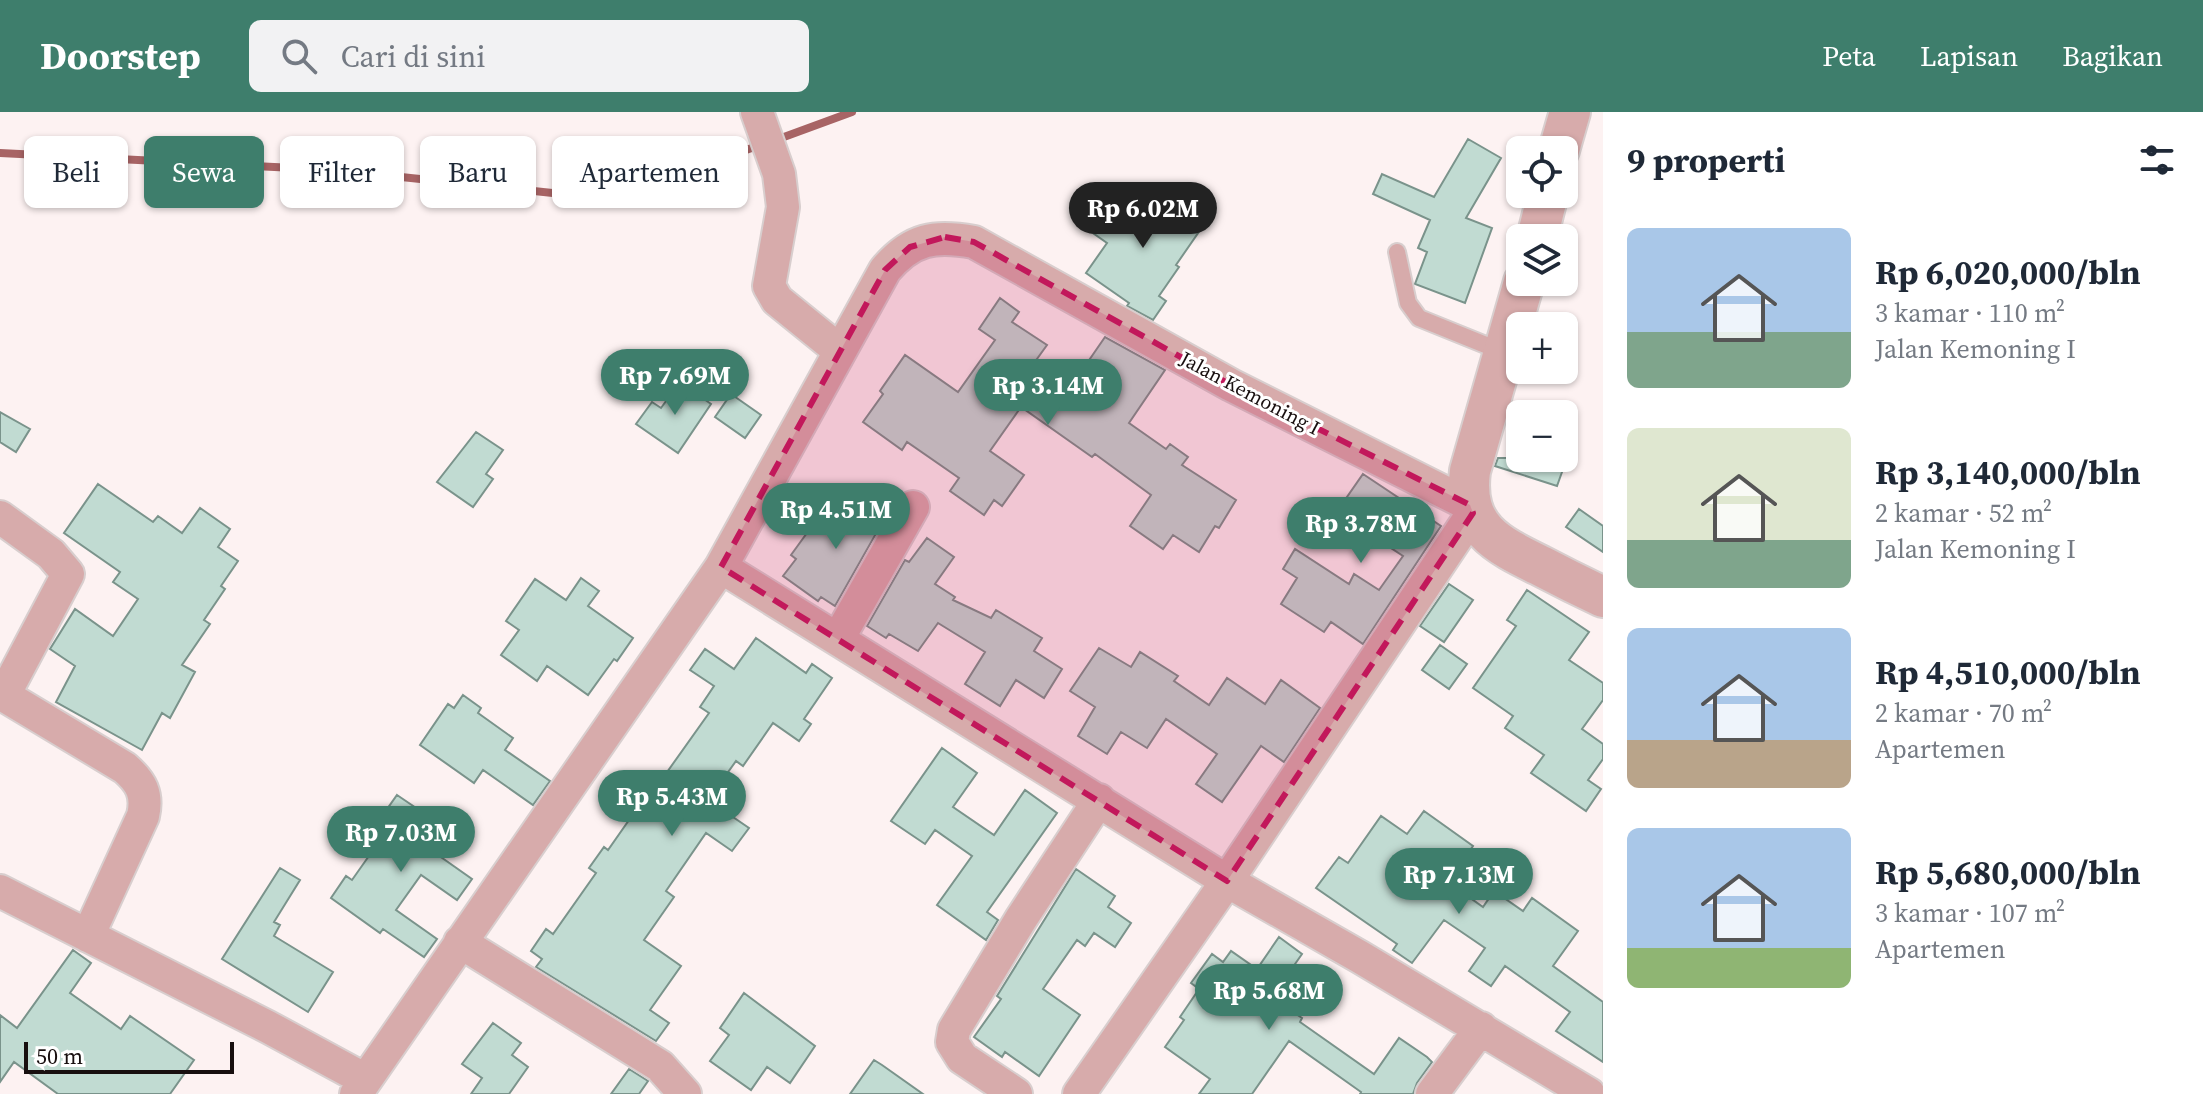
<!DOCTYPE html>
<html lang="id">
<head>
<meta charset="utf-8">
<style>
	body { margin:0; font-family:"Source Serif 4",serif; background:#f2f2f3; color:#1f2937; height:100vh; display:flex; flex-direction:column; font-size:30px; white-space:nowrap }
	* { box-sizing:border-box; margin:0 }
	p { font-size:26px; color:#747a83 }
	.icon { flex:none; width:44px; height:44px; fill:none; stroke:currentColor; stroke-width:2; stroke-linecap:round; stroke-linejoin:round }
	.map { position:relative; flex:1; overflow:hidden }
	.side { display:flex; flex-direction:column; background:#fff; width:600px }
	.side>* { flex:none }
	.hud { position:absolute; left:24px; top:24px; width:760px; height:72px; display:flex; gap:16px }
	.tools { position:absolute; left:1506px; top:24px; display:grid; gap:16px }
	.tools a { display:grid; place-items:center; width:72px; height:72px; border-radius:12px; background:#fff; box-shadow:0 2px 6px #0004; font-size:40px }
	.scale { position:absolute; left:24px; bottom:20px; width:210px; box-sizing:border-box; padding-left:8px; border:4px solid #180f0f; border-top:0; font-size:22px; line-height:28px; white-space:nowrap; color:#180f0f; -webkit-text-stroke:6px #fff; paint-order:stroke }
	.price { position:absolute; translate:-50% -68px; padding:0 18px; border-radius:28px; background:#3e7e6c; color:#fff; font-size:26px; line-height:52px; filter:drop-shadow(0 2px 4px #0008) }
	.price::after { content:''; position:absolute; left:50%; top:48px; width:24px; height:18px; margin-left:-12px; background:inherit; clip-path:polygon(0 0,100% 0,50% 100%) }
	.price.active { background:#222; color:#fff }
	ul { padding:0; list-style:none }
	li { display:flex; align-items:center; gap:24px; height:200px; padding:0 24px }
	li span { display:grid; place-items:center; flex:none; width:224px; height:160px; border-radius:12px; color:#555 }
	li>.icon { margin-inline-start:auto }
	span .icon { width:96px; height:96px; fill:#fffc; stroke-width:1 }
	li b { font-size:34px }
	h2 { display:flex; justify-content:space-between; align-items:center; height:96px; padding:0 24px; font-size:34px }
	.pill { padding:0 28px; border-radius:12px; background:#fff; box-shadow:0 2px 6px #0004; font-size:28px; line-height:72px }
	.pill.active { background:#3e7e6c; color:#fff }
	header { display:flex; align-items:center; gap:48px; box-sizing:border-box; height:112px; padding:0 40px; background:#3e7e6c; color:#fff }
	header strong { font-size:38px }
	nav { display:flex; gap:44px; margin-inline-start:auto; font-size:28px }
	.search { width:560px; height:72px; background:#f2f2f3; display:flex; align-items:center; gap:20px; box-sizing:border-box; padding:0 28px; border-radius:12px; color:#747a83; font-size:30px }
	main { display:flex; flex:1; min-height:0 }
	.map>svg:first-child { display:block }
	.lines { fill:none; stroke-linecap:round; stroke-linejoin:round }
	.stream { stroke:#a86465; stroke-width:8 }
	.building { fill:#c1dbd2; stroke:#7a938b; stroke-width:2 }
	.service-casing { stroke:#d8cece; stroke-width:20 }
	.minor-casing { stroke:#d8cece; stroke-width:36 }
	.tertiary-casing { stroke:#d8cece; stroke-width:44 }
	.service { stroke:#d7abab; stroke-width:16 }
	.minor { stroke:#d7abab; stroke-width:32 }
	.tertiary { stroke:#d7abab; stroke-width:40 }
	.marked { fill:#c2185b; fill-opacity:0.2; stroke:#c2185b; stroke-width:6; stroke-dasharray:16 10; stroke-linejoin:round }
	.labels { text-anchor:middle; stroke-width:6; stroke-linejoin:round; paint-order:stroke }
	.street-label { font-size:20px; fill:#180f0f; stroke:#fff }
</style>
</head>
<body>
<header>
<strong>Doorstep</strong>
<div class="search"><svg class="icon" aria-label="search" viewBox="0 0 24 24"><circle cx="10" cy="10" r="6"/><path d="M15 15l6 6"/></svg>Cari di sini</div>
<nav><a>Peta</a><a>Lapisan</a><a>Bagikan</a></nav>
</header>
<main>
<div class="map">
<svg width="1603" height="982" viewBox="0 0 1603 982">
	<rect width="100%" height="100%" fill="#fdf2f2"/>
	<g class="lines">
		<!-- stream -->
		<path class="stream" d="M773,29L852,0
			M0,41L335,58L609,87L760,33"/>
	</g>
	<!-- building -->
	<path class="building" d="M1468,27L1501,46L1466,106L1492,116L1465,191L1415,172L1427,140L1418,136L1430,108L1373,82L1382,62L1434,85Z
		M1185,78L1214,98L1176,153L1179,155L1159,184L1166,189L1153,208L1127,194L1129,191L1086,161L1107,131L1080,112L1100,84L1141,113L1147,105L1159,114Z
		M1000,186L1019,200L1012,210L1047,233L1029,258L1065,283L1105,225L1165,258L1129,311L1166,337L1170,332L1188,345L1182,353L1236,388L1219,416L1215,414L1199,440L1173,423L1163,437L1130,414L1151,383L1095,342L1092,345L1021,295L990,339L1024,363L1002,394L994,388L984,403L950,379L959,366L907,330L902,338L863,310L883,282L880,279L905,243L958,280L995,228L979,217Z
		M680,270L711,292L678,341L636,312L652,290L661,296Z
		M731,282L761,303L745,326L715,305Z
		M0,300L30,317L16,340L0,330Z
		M476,320L503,338L486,362L493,367L473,395L437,370Z
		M1498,346H1567L1557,374L1495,354Z
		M1363,362L1441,414L1363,532L1331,510L1324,520L1281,492L1297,466L1283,457L1295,437L1349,472L1354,462L1379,478L1403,444L1391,436L1394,433L1340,395Z
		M98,372L153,410L158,404L182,421L200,396L230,417L218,435L238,449L221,474L225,477L204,508L210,512L182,553L195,560L170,606L162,601L142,638L56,590L75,554L50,537L75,497L113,524L138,487L113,470L120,460L64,421Z
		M876,384L891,395L835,494L821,485L818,489L783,464L796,447L791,443L815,410L830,421L854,386L869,396Z
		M1579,397L1603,414V440L1566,415Z
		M927,426L954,445L935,472L955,485L953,488L991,506L996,498L1042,526L1034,539L1062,557L1044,586L1016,568L1000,594L965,572L985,540L938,511L918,539L889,522L886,526L867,514L905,448L909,450Z
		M581,466L599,479L588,494L633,526L617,549L614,547L588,583L547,554L537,569L501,543L519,518L506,509L535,467L566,488Z
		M1449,472L1473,488L1444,530L1420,514Z
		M1527,478L1589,520L1569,548L1603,571V588L1582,617L1603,632V647L1588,668L1601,677L1586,699L1531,661L1544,643L1505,616L1513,604L1473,576L1516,514L1507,508Z
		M756,526L806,561L812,552L832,566L804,607L811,612L799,629L773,611L743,654L736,649L708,688L749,716L732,739L706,721L666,779L674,785L644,828L681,854L650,898L669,911L656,929L536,855L542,847L531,839L546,817L553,822L596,761L589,756L604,735L608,738L657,668L660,670L709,601L700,595L714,574L690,558L705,537L734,557Z
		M1440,533L1467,552L1449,577L1422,558Z
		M1099,536L1131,555L1140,540L1178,564L1174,569L1209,593L1227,566L1265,592L1281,568L1320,596L1284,650L1261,634L1222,690L1196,672L1217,642L1166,607L1147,636L1121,620L1107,642L1078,624L1095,595L1070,579Z
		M463,583L481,596L478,601L513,626L505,638L550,669L533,693L483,658L474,671L420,633L448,592L454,596Z
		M942,636L977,661L953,695L994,723L1025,678L1057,701L987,800L998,808L986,828L937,793L972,744L935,718L925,732L891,709Z
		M397,683L453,721L438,743L472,767L457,788L421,763L396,798L437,827L424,845L383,817L380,821L331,786L346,764L352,768L383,724L373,717Z
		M1424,699L1473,734L1448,770L1483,795L1494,779L1523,799L1532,786L1578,819L1553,854L1603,890V950L1556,919L1570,900L1505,854L1491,874L1469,859L1485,836L1444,808L1412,851L1393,838L1397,832L1316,776L1339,745L1348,751L1381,704L1407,722Z
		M280,756L300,768L274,810L280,813L274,824L333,860L308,900L222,847Z
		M1076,757L1115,784L1108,795L1131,811L1115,835L1094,821L1085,834L1077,828L1043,877L1080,903L1039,964L1005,940L1002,945L974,925L1001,887L997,884Z
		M1279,825L1302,842L1272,885L1302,906L1300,910L1374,962L1399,926L1427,945L1432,950L1417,971L1413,982H1360L1361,980L1289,929L1252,982H1199L1210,967L1165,935L1184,908L1180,905L1199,877L1191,871L1212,842L1223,850L1231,839L1257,857Z
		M73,838L91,851L70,881L121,917L130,904L194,948L170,982H58L14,950L0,970V903L17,916Z
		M744,881L815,934L790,971L767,955L751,978L710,949L729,923L720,916Z
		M493,911L521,931L512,943L528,955L509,982H471L482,966L462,952Z
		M874,948L882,953L923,982H850Z
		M629,957L648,969L639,982H611Z"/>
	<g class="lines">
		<!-- service casing -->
		<g class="service-casing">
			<path id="service" d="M1397,140L1408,191L1419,206L1503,240"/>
		</g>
		<!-- minor casing -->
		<g class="minor-casing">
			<path id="minor" d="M757,0L779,62L783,95L769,174L777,188L840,239
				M0,405L51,442L68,462L4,583
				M721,455L1227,769L1360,845L1589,982
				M838,527L913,395
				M0,581L125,656C141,670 148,682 143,704L88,824
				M0,779L268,915L364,967
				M460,830L660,954L685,982
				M356,982L721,455L885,158C912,126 935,123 974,130L1231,273L1470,393
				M1016,982L962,946L952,930L954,918L1021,807L1099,688
				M1079,982L1227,769L1473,401
				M1432,982L1481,916"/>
		</g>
		<!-- tertiary casing -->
		<g class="tertiary-casing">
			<path id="tertiary" d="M1559,38L1570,0
				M1537,126L1548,82
				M1524,170L1470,359C1463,416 1496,432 1541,454C1562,465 1582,475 1603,485"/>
		</g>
		<!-- service -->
		<use href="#service" class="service"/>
		<!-- minor -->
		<use href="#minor" class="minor"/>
		<!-- tertiary -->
		<use href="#tertiary" class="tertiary"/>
	</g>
	<!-- marked area -->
	<path class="marked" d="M945,125L974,130L1231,273L1470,393L1473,401L1227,769L721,455L885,158L910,135Z"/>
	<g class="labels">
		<!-- street labels -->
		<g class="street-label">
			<text transform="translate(1250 281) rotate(28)" y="7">Jalan Kemoning I</text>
		</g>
	</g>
</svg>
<div class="tools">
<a><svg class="icon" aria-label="locate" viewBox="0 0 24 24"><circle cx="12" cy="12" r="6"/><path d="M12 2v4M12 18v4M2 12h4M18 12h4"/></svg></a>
<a><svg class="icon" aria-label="layers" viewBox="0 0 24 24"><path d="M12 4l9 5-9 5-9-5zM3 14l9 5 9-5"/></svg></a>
<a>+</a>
<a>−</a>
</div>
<div class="scale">50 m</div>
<b class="price active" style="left:1143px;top:138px">Rp 6.02M</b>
<b class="price" style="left:675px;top:305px">Rp 7.69M</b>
<b class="price" style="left:1048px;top:315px">Rp 3.14M</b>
<b class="price" style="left:836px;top:439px">Rp 4.51M</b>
<b class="price" style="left:1361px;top:453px">Rp 3.78M</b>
<b class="price" style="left:672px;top:726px">Rp 5.43M</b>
<b class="price" style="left:401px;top:762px">Rp 7.03M</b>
<b class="price" style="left:1459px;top:804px">Rp 7.13M</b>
<b class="price" style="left:1269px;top:920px">Rp 5.68M</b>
<div class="hud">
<a class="pill">Beli</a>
<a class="pill active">Sewa</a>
<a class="pill">Filter</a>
<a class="pill">Baru</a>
<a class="pill">Apartemen</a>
</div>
</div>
<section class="side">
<h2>9 properti<svg class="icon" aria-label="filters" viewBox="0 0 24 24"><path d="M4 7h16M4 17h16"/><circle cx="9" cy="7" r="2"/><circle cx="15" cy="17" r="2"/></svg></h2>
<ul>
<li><span style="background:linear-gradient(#a9c7e8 65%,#7fa58c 0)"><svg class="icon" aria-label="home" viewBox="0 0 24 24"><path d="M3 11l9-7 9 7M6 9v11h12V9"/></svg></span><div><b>Rp 6,020,000/bln</b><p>3 kamar · 110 m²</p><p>Jalan Kemoning I</p></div></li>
<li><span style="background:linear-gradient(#dfe7d0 70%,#7fa58c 0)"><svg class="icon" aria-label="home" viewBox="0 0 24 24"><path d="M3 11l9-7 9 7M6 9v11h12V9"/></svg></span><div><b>Rp 3,140,000/bln</b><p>2 kamar · 52 m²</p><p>Jalan Kemoning I</p></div></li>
<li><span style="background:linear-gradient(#a9c7e8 70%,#b9a48a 0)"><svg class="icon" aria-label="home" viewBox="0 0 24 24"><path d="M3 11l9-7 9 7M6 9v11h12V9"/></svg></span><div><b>Rp 4,510,000/bln</b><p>2 kamar · 70 m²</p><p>Apartemen</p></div></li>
<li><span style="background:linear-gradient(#a9c7e8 75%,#8fb573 0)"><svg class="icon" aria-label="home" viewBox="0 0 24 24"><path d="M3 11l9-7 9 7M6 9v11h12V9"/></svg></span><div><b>Rp 5,680,000/bln</b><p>3 kamar · 107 m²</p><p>Apartemen</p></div></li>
</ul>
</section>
</main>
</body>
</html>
